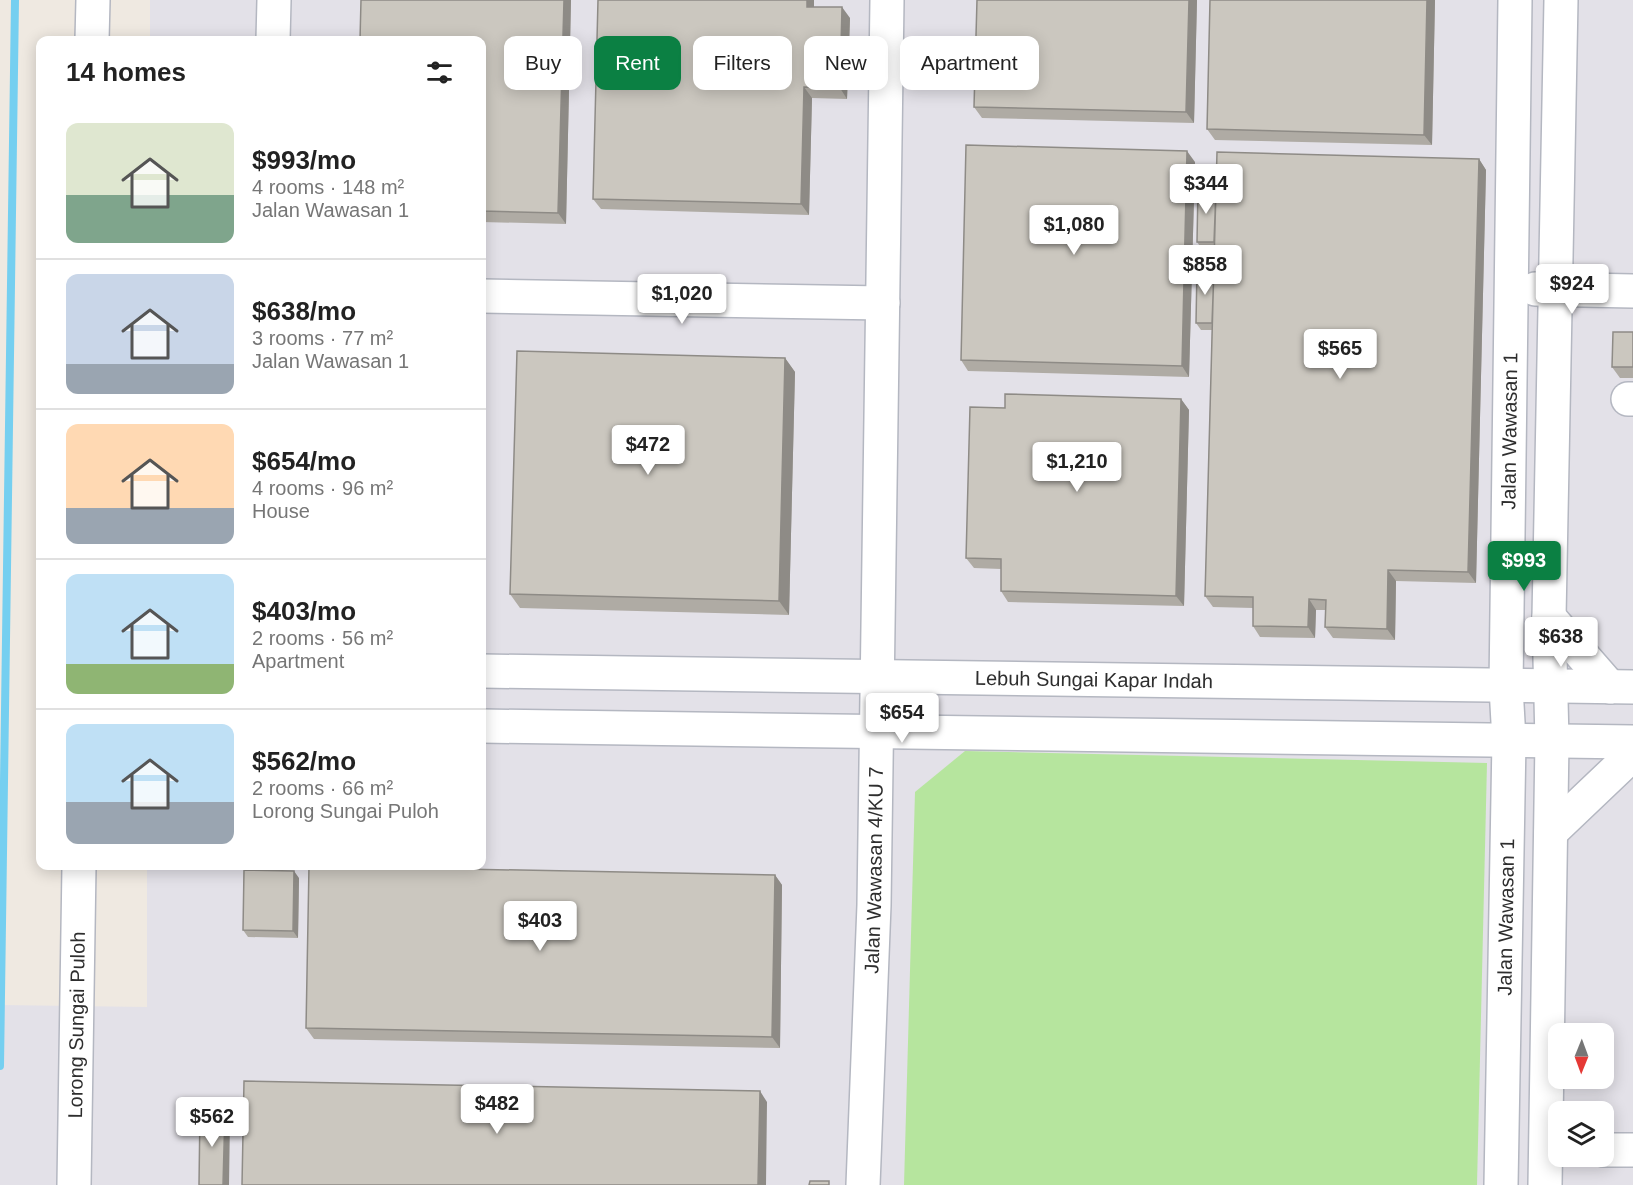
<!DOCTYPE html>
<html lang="en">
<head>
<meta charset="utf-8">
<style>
	body { margin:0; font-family:Arial,sans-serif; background:#f6f6f6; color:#222; height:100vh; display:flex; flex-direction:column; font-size:22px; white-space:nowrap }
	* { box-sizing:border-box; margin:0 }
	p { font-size:20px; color:#767676 }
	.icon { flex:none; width:33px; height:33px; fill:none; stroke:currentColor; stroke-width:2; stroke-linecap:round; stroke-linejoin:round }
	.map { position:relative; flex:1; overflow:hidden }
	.side { position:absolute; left:36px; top:36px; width:450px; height:834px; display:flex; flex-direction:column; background:#fff; border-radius:12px; box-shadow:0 3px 15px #0003 }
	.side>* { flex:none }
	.hud { position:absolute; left:504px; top:36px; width:570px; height:54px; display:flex; gap:12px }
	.needle { width:39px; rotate:181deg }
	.buttons { position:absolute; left:1548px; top:1023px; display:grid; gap:12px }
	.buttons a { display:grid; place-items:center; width:66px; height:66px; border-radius:12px; background:#fff; box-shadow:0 3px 15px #0003; font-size:30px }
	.price { position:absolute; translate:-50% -51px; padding:0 14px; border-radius:6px; background:#fff; color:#222; font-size:20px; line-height:39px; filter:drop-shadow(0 2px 3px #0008) }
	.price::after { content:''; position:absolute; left:50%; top:36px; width:18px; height:14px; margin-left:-9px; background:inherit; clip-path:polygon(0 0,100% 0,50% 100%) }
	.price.on { background:#0b8043; color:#fff }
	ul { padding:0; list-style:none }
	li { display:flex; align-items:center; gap:18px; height:150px; padding:0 30px }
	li+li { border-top:2px solid #e0e0e0 }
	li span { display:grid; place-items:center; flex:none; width:168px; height:120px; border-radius:12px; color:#555 }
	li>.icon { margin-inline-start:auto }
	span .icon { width:72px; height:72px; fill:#fffc; stroke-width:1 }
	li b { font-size:26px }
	h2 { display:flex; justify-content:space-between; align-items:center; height:72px; padding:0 30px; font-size:26px }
	.chip { padding:0 21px; border-radius:12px; background:#fff; box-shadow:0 3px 15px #0003; font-size:21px; line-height:54px }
	.chip.on { background:#0b8043; color:#fff }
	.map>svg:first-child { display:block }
	.industrial { fill:#e3e1e8; fill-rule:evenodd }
	.green { fill:#b6e59e }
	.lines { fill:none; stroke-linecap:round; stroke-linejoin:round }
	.stream { stroke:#75cff0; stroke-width:8 }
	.minor-casing { stroke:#b4b7c1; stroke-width:36 }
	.minor { stroke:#fff; stroke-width:33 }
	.wall { fill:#afaba4 }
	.shaded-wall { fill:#8e8b86 }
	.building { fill:#cbc7bf; stroke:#8e8b86; stroke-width:1.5 }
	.labels { text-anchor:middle; stroke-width:4.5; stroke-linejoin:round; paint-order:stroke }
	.street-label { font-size:20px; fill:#2e2e2e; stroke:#fff }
</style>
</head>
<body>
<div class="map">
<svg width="1633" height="1185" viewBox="0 0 1633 1185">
	<rect width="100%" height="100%" fill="#efe9e1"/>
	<!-- industrial -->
	<path class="industrial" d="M150,0H1633V1185H0V1005L147,1007V866H482V40H150ZM1558,1034H1604V1078H1558ZM1558,1112H1604V1156H1558Z"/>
	<!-- green -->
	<path class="green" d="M965,751L1487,763L1477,1185H904L915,792Z"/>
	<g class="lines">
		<!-- stream -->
		<path class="stream" d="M0,1066L15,0"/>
		<!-- minor casing -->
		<g class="minor-casing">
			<g id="minor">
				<path d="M92,40L93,0"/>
				<path d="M273,40L274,0"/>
				<path d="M1535,289L1633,291"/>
				<path d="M482,296L883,303"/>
				<path d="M1628,399H1633"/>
				<path d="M1549,617L1610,687"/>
				<path id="s1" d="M482,671L1633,687"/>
				<path d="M482,726L1633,742"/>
				<path d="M1551,832L1633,754"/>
				<path d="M1604,1150H1633"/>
				<path id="s2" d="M74,1185L79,866"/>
				<path id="s3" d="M863,1185L874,905L887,0"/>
				<path id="s4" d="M1501,1185L1509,740L1506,687L1515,0"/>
				<path d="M1545,1185L1552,741L1549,617L1561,0"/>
			</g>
		</g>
		<!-- minor -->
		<use href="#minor" class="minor"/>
	</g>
	<!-- wall -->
	<path class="wall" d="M571,0L566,224L482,222V40Z
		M1197,0L1194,123L982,118L974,107Z
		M1210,0H1435L1432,145L1215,140L1207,129Z
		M814,7L850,18L847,99L812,98L809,215L601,209L593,199Z
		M1479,159L1486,170L1476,583L1396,581L1395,640L1333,638L1325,627L1326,610H1316L1315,638L1260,637L1253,626V608L1213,607L1205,596L1212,330H1201L1196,323L1214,269V250L1202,249L1197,242L1216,189Z
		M1195,162L1189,377L968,371L961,360Z
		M1633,332V378H1620L1612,367Z
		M785,358L795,372L789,615L520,608L510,594Z
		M1181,399L1189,410L1184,606L1008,602L1001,591V569L974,568L966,558L1005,408Z
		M775,875L782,885L780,1048L314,1039L306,1028Z
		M299,878L298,938L248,937L243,930Z"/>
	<!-- shaded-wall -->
	<path class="shaded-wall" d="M564,0H571L566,224L558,213Z
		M807,0H814V18L807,7Z
		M1189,0H1197L1194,123L1186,112Z
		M1427,0H1435L1432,145L1424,135Z
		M842,7L850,18L847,99L840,88Z
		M804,87L812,98L809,215L801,204Z
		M1187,151L1195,162L1189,377L1182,366Z
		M1479,159L1486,170L1476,583L1468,572Z
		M785,358L795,372L789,615L779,601Z
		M1181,399L1189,410L1184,606L1176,596Z
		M1388,570L1396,581L1395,640L1387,629Z
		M1309,599L1316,610L1315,638L1308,627Z
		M294,871L299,878L298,938L293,931Z
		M775,875L782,885L780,1048L772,1037Z
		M760,1091L767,1102L766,1185H758Z
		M225,1111L230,1119L229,1185H223Z"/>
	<!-- building -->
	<path class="building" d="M361,0H564L558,213L482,211V40H360Z
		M598,0H807V7H842L840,88L804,87L801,204L593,199Z
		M977,0H1189L1186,112L974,107Z
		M1210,0H1427L1424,135L1207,129Z
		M966,145L1187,151L1182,366L961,360Z
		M1217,152L1479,159L1468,572L1388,570L1387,629L1325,627L1326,600L1309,599L1308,627L1253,626V597L1205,596Z
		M1198,188L1216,189L1214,242H1197Z
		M1197,269H1214L1212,323H1196Z
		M1613,332H1633V367H1612Z
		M517,351L785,358L779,601L510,594Z
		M1005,394L1181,399L1176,596L1001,591V559L966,558L970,407L1005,408Z
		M309,866L775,875L772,1037L306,1028Z
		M244,870L294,871L293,931L243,930Z
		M244,1081L760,1091L758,1185H242Z
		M200,1111H225L223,1185H199Z
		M810,1181H829V1185H809Z"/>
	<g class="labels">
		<!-- street labels -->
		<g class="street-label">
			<text dy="7" stroke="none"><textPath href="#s4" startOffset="754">Jalan Wawasan 1</textPath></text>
			<text dy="7" stroke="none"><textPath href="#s1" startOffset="612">Lebuh Sungai Kapar Indah</textPath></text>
			<text dy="7" stroke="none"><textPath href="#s3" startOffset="315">Jalan Wawasan 4/KU 7</textPath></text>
			<text dy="7" stroke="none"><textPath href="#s4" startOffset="268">Jalan Wawasan 1</textPath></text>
			<text dy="7" stroke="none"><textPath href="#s2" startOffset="160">Lorong Sungai Puloh</textPath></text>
		</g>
	</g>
</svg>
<div class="buttons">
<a><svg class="needle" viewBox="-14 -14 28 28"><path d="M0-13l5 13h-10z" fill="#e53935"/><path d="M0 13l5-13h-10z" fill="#767676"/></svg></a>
<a><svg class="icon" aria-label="layers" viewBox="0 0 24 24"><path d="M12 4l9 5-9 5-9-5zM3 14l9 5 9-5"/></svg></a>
</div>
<b class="price" style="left:1206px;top:215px">$344</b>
<b class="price" style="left:1074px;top:256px">$1,080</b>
<b class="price" style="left:1205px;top:296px">$858</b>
<b class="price" style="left:1572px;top:315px">$924</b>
<b class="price" style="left:682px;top:325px">$1,020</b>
<b class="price" style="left:1340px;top:380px">$565</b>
<b class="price" style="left:648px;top:476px">$472</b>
<b class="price" style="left:1077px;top:493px">$1,210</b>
<b class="price on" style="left:1524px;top:592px">$993</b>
<b class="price" style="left:1561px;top:668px">$638</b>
<b class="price" style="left:902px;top:744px">$654</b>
<b class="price" style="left:540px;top:952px">$403</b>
<b class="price" style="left:497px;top:1135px">$482</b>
<b class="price" style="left:212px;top:1148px">$562</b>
<div class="hud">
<a class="chip">Buy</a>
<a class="chip on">Rent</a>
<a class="chip">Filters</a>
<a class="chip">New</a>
<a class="chip">Apartment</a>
</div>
<section class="side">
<h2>14 homes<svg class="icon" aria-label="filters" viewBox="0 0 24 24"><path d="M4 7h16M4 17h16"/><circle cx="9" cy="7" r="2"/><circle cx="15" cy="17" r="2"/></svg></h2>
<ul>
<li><span style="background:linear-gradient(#dfe7d0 60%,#7fa58c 0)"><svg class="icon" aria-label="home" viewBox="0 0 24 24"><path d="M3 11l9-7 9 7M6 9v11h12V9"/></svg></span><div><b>$993/mo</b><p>4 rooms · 148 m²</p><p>Jalan Wawasan 1</p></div></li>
<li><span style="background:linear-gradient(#c9d6e8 75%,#9aa5b1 0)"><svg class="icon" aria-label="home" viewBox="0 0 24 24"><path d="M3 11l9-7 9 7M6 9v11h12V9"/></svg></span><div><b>$638/mo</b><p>3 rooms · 77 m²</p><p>Jalan Wawasan 1</p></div></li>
<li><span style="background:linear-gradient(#ffd9b3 70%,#9aa5b1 0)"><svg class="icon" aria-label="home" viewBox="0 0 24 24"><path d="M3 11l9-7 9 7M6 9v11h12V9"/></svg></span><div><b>$654/mo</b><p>4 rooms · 96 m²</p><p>House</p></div></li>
<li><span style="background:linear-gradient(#bfe0f5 75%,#8fb573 0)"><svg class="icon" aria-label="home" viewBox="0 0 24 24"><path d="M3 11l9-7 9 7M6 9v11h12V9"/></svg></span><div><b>$403/mo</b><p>2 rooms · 56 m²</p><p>Apartment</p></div></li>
<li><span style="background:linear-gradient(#bfe0f5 65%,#9aa5b1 0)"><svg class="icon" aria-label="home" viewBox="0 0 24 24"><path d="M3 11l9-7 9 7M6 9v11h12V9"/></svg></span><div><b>$562/mo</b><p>2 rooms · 66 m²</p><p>Lorong Sungai Puloh</p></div></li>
</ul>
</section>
</div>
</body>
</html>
